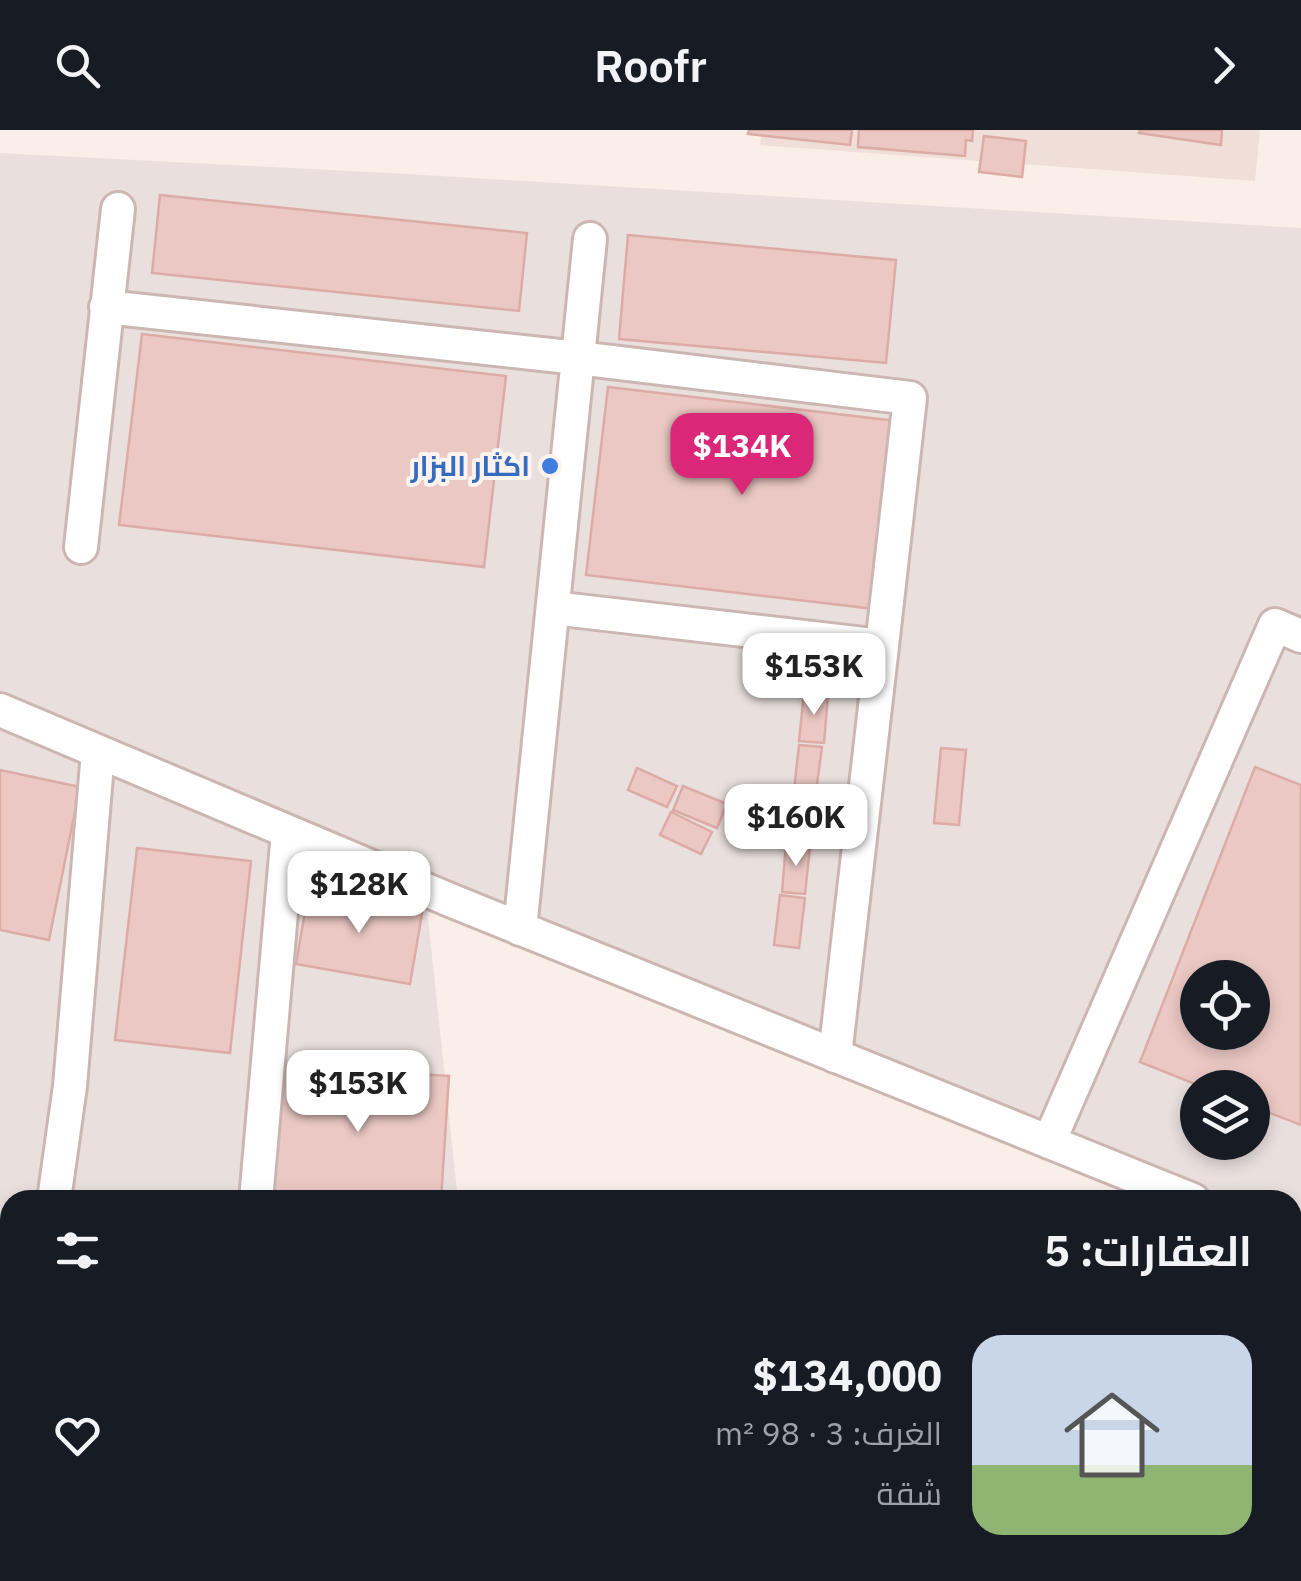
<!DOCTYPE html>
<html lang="ar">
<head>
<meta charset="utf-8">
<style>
	body { margin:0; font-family:"IBM Plex Sans",Cairo,sans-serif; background:#20242c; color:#f1f3f6; direction:rtl; height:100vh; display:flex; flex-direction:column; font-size:38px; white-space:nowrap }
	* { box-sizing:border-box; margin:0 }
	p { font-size:32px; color:#9ea1a6 }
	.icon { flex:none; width:55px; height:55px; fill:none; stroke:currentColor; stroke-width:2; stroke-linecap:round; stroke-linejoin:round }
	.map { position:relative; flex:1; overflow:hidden; direction:ltr }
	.side { position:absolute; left:0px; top:1060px; width:1302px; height:392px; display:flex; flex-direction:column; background:#171b24; border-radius:30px 30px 0 0; box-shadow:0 5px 15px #0003; direction:rtl }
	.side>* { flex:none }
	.controls { position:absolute; left:1180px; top:830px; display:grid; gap:20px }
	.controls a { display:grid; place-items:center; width:90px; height:90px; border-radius:50%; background:#171b24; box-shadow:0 5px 15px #0003; font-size:50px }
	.price { position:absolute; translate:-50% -85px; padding:0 22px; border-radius:20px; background:#fff; color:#222; font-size:32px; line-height:65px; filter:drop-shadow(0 2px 5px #0008) }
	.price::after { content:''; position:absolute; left:50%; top:60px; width:30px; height:22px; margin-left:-15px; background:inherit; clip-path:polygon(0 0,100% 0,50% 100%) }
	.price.current { background:#db2777; color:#fff }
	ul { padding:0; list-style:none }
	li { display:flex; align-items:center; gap:30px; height:250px; padding:0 50px }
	li span { display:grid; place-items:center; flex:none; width:280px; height:200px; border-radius:30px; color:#555 }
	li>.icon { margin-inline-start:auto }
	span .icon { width:120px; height:120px; fill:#fffc; stroke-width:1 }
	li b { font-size:42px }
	h2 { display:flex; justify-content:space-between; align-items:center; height:120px; padding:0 50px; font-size:42px }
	header { display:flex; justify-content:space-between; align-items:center; height:130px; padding:0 50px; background:#171b24; font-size:45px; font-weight:600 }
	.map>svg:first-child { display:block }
	.residential { fill:#f0ded8 }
	.industrial { fill:#e9e0de; fill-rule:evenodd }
	.building { fill:#ebc8c3; stroke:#dcaba6; stroke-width:2.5; fill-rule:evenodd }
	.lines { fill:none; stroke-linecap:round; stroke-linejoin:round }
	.street-casing { stroke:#ccb6b2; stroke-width:38 }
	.path { stroke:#d0aba7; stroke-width:5; stroke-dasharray:2.5 8; stroke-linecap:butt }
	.street { stroke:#fff; stroke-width:32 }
	.shop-dot { fill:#3f7fe0; stroke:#fdf3ee; stroke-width:4 }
	.labels { text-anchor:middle; stroke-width:8; stroke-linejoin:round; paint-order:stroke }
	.shop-label { font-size:28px; font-weight:bold; fill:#366cbe; stroke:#fdf3ee; text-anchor:end }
</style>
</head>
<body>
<header><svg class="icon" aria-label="forward" viewBox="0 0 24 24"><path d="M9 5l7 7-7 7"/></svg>Roofr<svg class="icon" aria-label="search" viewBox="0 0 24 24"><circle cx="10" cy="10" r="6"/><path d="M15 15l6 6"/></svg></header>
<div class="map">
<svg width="1301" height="1451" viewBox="0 0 1301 1451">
	<rect width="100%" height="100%" fill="#faeee8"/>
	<!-- residential -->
	<path class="residential" d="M762,0H1260L1255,51L760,15Z"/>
	<!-- industrial -->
	<path class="industrial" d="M0,23L408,44L1301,98V1114L1293,1110L1292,1070H1193L425,760L458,1070H10V1426L0,1425ZM1198,848H1252V902H1198ZM1198,958H1252V1012H1198Z
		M158,1443H283L328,1451H222Z"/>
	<!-- building -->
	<path class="building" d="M749,0H852L850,15L748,4Z
		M859,0H973L972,11L966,10L965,26L858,17Z
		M1140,0H1222L1221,15L1139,3Z
		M984,6L1026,11L1022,47L979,42Z
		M160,65L527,103L519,181L152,143Z
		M628,105L896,130L886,233L619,209Z
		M142,204L506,246L484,437L119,395Z
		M608,257L897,291L875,479L586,445Z
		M804,563L828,565L824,613L799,611Z
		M799,615L822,617L816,662L794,660Z
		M941,618L966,620L959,695L934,693Z
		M1255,637L1301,655V995L1252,976V958H1205L1140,932ZM1198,848H1252V902H1198Z
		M637,638L677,656L667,677L628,660Z
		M0,640L80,657L49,810L0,800Z
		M683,656L727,674L717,698L673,680Z
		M792,664L815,667L810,714L786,711Z
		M671,682L712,702L701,724L660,705Z
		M786,714L810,717L805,764L782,762Z
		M137,718L251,731L230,923L115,910Z
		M309,758L423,778L410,854L296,834Z
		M780,765L805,768L799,818L774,815Z
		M277,936L449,946L441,1070H269Z"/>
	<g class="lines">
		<!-- street casing -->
		<g class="street-casing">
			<path id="street" d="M106,177L578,228L910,268L882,516
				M81,417L118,79
				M553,478L882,516L835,926
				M0,580L450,770L1193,1070
				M520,799L590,109
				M1049,1012L1275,495L1301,506
				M54,1070L70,956L98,622
				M256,1070L288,702
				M1292,1110L1301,1114
				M0,1270L10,1271
				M14,1451L15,1442
				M222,1451L223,1442"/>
		</g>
		<!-- path -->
		<path class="path" d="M283,1442L328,1451"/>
		<!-- street -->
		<use href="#street" class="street"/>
	</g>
	<!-- markers -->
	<circle class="shop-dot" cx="550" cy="336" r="10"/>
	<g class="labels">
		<!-- shop labels -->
		<g class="shop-label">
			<text x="530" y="346">اكثار البزار</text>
		</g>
	</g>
</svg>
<div class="controls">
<a><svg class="icon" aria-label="locate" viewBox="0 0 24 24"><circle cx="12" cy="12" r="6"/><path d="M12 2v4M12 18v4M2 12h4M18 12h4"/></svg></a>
<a><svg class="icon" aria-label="layers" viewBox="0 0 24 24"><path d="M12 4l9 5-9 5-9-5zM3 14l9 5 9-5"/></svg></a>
</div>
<b class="price current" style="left:742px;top:368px">$134K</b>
<b class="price" style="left:814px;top:588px">$153K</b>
<b class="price" style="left:796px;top:739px">$160K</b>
<b class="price" style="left:359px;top:806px">$128K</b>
<b class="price" style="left:358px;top:1005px">$153K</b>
<section class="side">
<h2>العقارات: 5<svg class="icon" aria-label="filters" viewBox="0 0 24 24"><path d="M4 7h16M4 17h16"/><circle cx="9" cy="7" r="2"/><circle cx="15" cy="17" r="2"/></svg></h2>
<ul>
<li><span style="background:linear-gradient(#c9d6e8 65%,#8fb573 0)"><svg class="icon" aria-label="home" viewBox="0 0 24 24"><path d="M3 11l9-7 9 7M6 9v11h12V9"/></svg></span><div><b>$134,000</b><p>الغرف: 3 · 98 m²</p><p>شقة</p></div><svg class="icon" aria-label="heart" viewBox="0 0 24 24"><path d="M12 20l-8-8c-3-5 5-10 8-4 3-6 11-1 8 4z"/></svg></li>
</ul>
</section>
</div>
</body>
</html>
